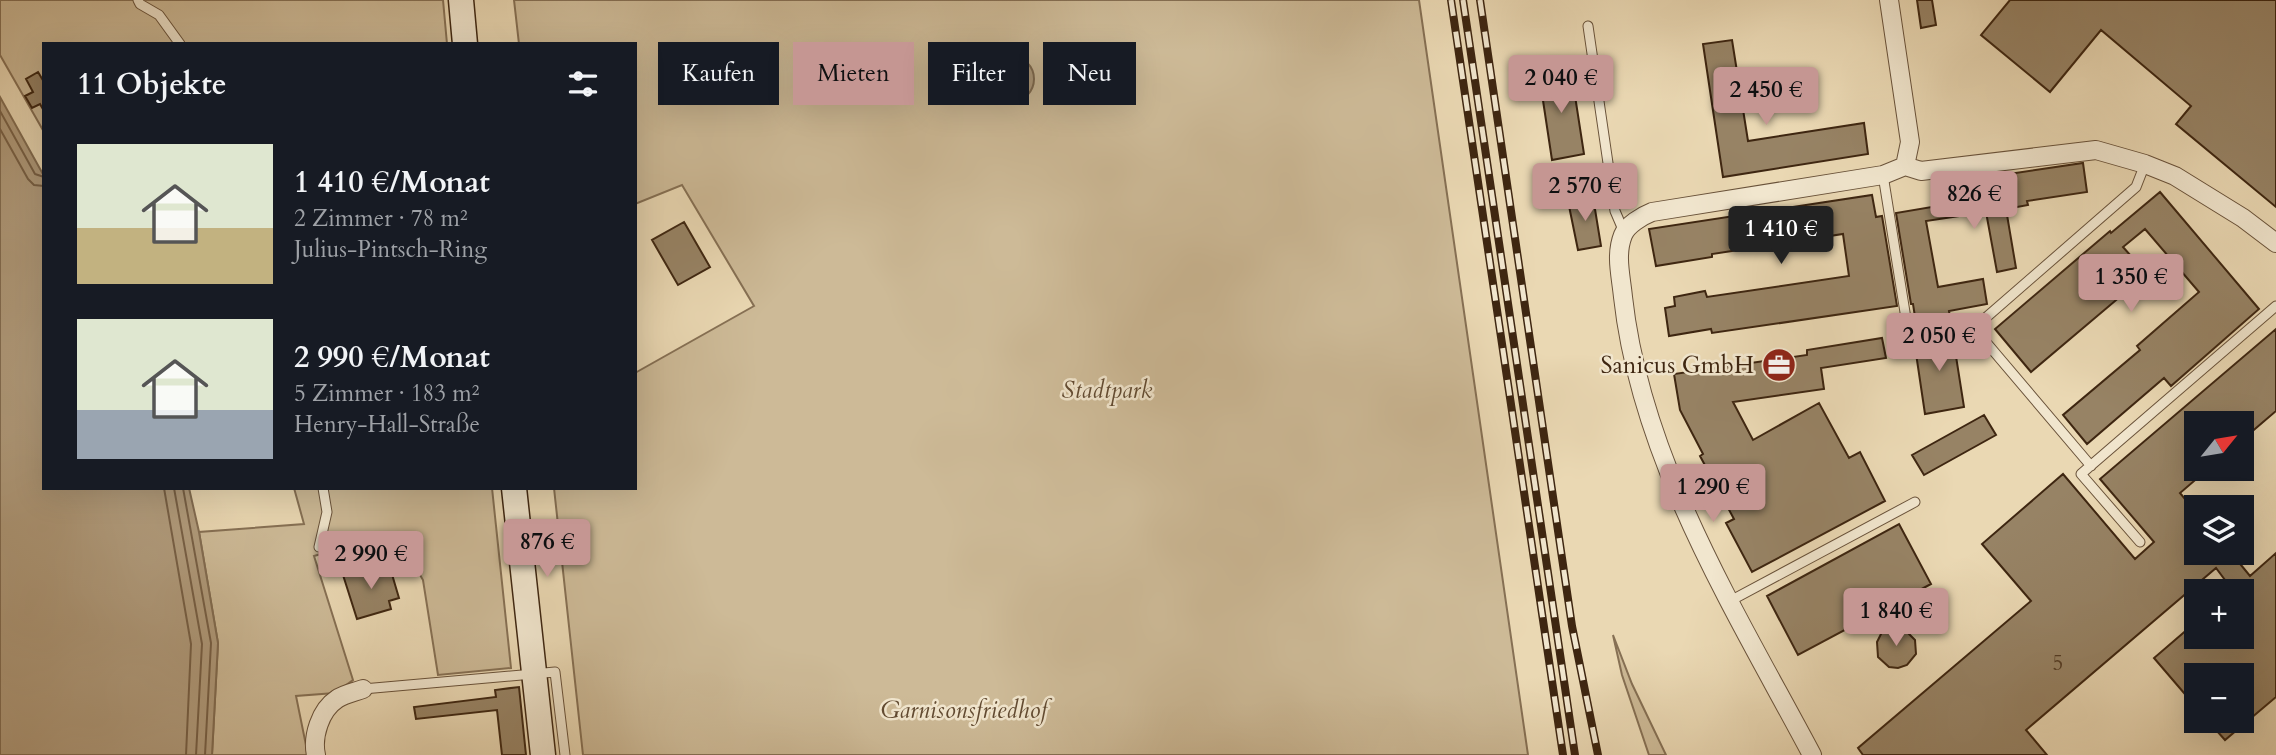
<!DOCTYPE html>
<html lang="de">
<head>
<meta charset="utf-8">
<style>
	body { margin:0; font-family:Cardo,serif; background:#242831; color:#f1f3f6; height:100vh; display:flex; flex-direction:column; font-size:26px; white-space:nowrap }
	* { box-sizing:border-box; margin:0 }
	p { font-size:23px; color:#9ea1a6 }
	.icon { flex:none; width:38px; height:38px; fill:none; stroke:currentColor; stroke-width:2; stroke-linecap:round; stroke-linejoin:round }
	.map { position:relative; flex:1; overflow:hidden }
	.drawer { position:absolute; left:42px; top:42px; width:595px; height:448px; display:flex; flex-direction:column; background:#171b24; border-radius:0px; box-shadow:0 7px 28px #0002 }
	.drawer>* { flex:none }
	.top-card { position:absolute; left:658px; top:42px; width:665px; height:63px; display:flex; gap:14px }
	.needle { width:46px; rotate:60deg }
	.fabs { position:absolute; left:2184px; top:411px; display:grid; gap:14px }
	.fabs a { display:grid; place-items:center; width:70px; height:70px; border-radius:0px; background:#171b24; box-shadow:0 7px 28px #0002; font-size:35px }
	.price { position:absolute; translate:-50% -60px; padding:0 16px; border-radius:7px; background:#c59692; color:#111; font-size:23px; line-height:46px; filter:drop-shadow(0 2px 4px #0008) }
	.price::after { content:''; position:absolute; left:50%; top:42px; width:21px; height:16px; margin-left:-10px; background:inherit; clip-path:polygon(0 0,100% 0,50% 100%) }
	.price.on { background:#222; color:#fff }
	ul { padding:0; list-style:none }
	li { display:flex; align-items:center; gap:21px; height:175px; padding:0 35px }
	li span { display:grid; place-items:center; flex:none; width:196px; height:140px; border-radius:0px; color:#555 }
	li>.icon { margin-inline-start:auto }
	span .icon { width:84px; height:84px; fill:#fffc; stroke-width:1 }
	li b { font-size:30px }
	h2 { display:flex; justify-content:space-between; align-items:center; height:84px; padding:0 35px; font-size:30px }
	.pill { padding:0 24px; border-radius:0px; background:#171b24; box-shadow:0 7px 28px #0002; font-size:24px; line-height:63px }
	.pill.on { background:#c59692; color:#111 }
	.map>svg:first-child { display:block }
	.green { fill:#cdba97; stroke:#867054; stroke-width:2 }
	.water { fill:#b09b7c; stroke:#826c51; stroke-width:2 }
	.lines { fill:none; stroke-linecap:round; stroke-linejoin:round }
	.shore { stroke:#776046; stroke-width:2 }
	.building { fill:#978365; stroke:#3e2611; stroke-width:2 }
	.lane-casing { stroke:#69523a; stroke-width:11 }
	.street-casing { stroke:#69523a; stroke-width:20 }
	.secondary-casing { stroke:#3e2611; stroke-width:27 }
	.lane { stroke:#f1e6ce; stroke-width:9 }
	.street { stroke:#f1e6ce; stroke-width:18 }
	.secondary { stroke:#f1e6ce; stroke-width:24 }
	.rail-casing { stroke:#3e2611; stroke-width:8 }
	.rail { stroke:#f1e6ce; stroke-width:5; stroke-dasharray:16; stroke-linecap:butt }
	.labels { text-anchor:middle; stroke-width:5; stroke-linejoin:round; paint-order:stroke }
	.number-label { font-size:21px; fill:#543d26 }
	.poi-label { font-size:24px; fill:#3e2611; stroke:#f1e6ce; text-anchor:end }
	.park-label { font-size:24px; font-style:italic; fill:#624b32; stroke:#f1e6ce }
</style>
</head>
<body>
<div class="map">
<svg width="2276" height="755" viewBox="0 0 2276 755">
	<rect width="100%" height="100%" fill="#ead8b3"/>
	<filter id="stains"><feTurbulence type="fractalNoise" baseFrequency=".00286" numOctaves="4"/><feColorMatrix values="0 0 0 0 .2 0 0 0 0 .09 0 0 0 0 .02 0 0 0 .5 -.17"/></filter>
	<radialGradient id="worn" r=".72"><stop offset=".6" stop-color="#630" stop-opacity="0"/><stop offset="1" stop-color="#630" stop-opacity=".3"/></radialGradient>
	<!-- green -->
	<path class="green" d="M0,0H443L447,44H44V132L0,55Z
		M514,0H1419L1528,755H583L554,488H635V373L754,306L682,185L635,204V44H519Z
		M294,488H492L511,668L438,675L423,580L405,549L381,537L314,556L353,680L335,693L296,696L308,755H212L218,643L199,532L304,524Z
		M1613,635L1632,684L1666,755H1649L1622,675Z"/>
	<!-- water -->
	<path class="water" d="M988 79a23 23 0 1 1 46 0a23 23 0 1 1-46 0Z
		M0,97L44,176V488H189L199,532L218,643L212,755H0Z"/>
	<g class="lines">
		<!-- shore -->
		<path class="shore" d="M995 79a16 16 0 1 1 32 0a16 16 0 1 1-32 0Z
			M0,111L35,174L44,177
			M0,129L28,179L34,185L44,186
			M164,488L191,644L186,755
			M174,488L202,644L196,755
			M183,488L211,643L205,755"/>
	</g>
	<!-- building -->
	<path class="building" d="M1917,0H1932L1936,25L1921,28Z
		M2010,0H2276V207L2176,124L2191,106L2101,30L2050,92L1981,35Z
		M1732,40L1748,141L1864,123L1868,154L1723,177L1703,44Z
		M1571,70L1584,154L1552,160L1539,74Z
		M38,72L44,82V111L40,104L32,108L25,96L33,92L26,79Z
		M2083,163L2087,192L2027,201L2028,205L2006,209L2016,268L1997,272L1986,212L1926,221L1938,287L1983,279L1987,304L1949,311L1950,317L1916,323L1913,304H1911L1896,213L1938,206L1935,185Z
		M2160,192L2259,309L2171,386L2164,378L2087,444L2063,415L2140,350L2137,346L2199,292L2145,229L2123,247L2147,274L2031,372L1995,329L2110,231L2111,233Z
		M1872,195L1876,217L1882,216L1897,306L1712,333L1711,329L1669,336L1665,308L1675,306L1674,297L1705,291L1707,297L1849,276L1843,234L1712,254V257L1656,266L1649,229Z
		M1593,197L1601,246L1578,250L1568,201Z
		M684,222L710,267L678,285L652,240Z
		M2276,329V411L2242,440V424H2196V469H2208L2180,493L2196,512V553H2234L2232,554L2250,576L2276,553V697L2225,740L2208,721H2242V676H2196V707L2154,658L2196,622V637H2242V592H2234L2216,568L2026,730L2047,755H1863L1858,748L2031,601L1982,544L2063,474L2135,559L2154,542L2100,479Z
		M1952,331L1964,407L1925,414L1914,340Z
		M1882,338L1886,358L1821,368L1824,389L1733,402L1753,440L1819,403L1849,458L1860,452L1885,501L1752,572L1726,523L1734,519L1700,456L1703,454L1680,410L1674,374L1807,355V350Z
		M1984,415L1996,435L1924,475L1912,455Z
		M1899,524L1931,584L1798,655L1767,596Z
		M377,564L380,574L391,571L399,598L389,601L391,609L357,619L343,575Z
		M1884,628L1905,630L1915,640L1916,654L1907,665L1898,668L1889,667L1878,657L1877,642Z
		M519,687L526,755H502L497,710L416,719L414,707L496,697L495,690Z"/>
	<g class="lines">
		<!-- lane casing -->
		<g class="lane-casing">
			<path id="lane" d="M138,0L140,4L159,15L180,44
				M1588,26L1615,211L1624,232
				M1883,175L1908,331
				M1974,328L2136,187L2145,164
				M1899,333L1968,321L2091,466
				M2140,542L2081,474L2276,306
				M319,547L327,512L323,488
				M1730,601L1915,502
				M363,689L555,672L565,755"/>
		</g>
		<!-- street casing -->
		<g class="street-casing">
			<path id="street" d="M1889,0L1910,142L1905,166
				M316,755C312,737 320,710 337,699C344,694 355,692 363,689
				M1812,755C1736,612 1641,461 1623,297C1621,276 1615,255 1623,235C1627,225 1642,216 1652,212L1883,175L1905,166L1921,171L2096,150L2145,164L2175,176L2243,218L2276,243"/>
		</g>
		<!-- secondary casing -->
		<g class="secondary-casing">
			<path id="secondary" d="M461,0L465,44
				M514,488L543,755"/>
		</g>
		<!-- lane -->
		<use href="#lane" class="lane"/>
		<!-- street -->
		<use href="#street" class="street"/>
		<!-- secondary -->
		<use href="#secondary" class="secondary"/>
		<!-- rail casing -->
		<g class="rail-casing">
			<path id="rail" d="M1451,0L1563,755
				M1463,0L1575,755
				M1480,0L1572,626L1598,755"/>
		</g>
		<!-- rail -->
		<use href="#rail" class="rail"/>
	</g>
	<!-- icons -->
	<defs>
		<g id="office-disc" transform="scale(1.75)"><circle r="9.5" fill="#8f2418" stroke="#f1e6ce"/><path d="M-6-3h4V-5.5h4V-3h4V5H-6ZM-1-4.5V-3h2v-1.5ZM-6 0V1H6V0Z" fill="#fff"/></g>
	</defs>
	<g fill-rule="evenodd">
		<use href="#office-disc" x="1779" y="365"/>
	</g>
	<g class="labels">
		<!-- number labels -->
		<g class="number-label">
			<text x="2058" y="670">5</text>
		</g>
		<!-- poi labels -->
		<g class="poi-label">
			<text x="1754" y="373">Sanicus GmbH</text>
		</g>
		<!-- park labels -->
		<g class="park-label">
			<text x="1107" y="398">Stadtpark</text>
			<text x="964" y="718">Garnisonsfriedhof</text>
		</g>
	</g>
	<rect width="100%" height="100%" filter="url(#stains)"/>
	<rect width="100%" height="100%" fill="url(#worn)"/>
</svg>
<div class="fabs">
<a><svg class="needle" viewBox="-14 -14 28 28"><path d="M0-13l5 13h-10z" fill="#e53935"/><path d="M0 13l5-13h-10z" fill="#9ea1a6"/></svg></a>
<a><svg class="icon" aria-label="layers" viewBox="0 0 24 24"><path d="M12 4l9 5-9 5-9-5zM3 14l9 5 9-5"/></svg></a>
<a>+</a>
<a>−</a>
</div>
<b class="price" style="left:1561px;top:115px">2 040 €</b>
<b class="price" style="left:1766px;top:127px">2 450 €</b>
<b class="price" style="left:1585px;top:223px">2 570 €</b>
<b class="price" style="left:1974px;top:231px">826 €</b>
<b class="price on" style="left:1781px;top:266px">1 410 €</b>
<b class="price" style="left:2131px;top:314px">1 350 €</b>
<b class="price" style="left:1939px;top:373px">2 050 €</b>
<b class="price" style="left:1713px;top:524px">1 290 €</b>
<b class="price" style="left:547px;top:579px">876 €</b>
<b class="price" style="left:371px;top:591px">2 990 €</b>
<b class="price" style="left:1896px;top:648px">1 840 €</b>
<div class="top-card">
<a class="pill">Kaufen</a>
<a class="pill on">Mieten</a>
<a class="pill">Filter</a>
<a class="pill">Neu</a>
</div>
<section class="drawer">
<h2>11 Objekte<svg class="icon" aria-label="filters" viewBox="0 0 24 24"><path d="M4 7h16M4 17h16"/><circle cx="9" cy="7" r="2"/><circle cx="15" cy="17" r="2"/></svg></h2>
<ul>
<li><span style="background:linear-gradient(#dfe7d0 60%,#c2b280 0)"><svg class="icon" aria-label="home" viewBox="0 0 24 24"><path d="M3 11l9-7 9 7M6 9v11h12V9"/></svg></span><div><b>1 410 €/Monat</b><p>2 Zimmer · 78 m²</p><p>Julius-Pintsch-Ring</p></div></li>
<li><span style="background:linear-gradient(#dfe7d0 65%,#9aa5b1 0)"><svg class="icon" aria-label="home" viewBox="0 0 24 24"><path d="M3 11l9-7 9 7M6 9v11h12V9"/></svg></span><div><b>2 990 €/Monat</b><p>5 Zimmer · 183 m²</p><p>Henry-Hall-Straße</p></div></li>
</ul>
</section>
</div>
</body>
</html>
